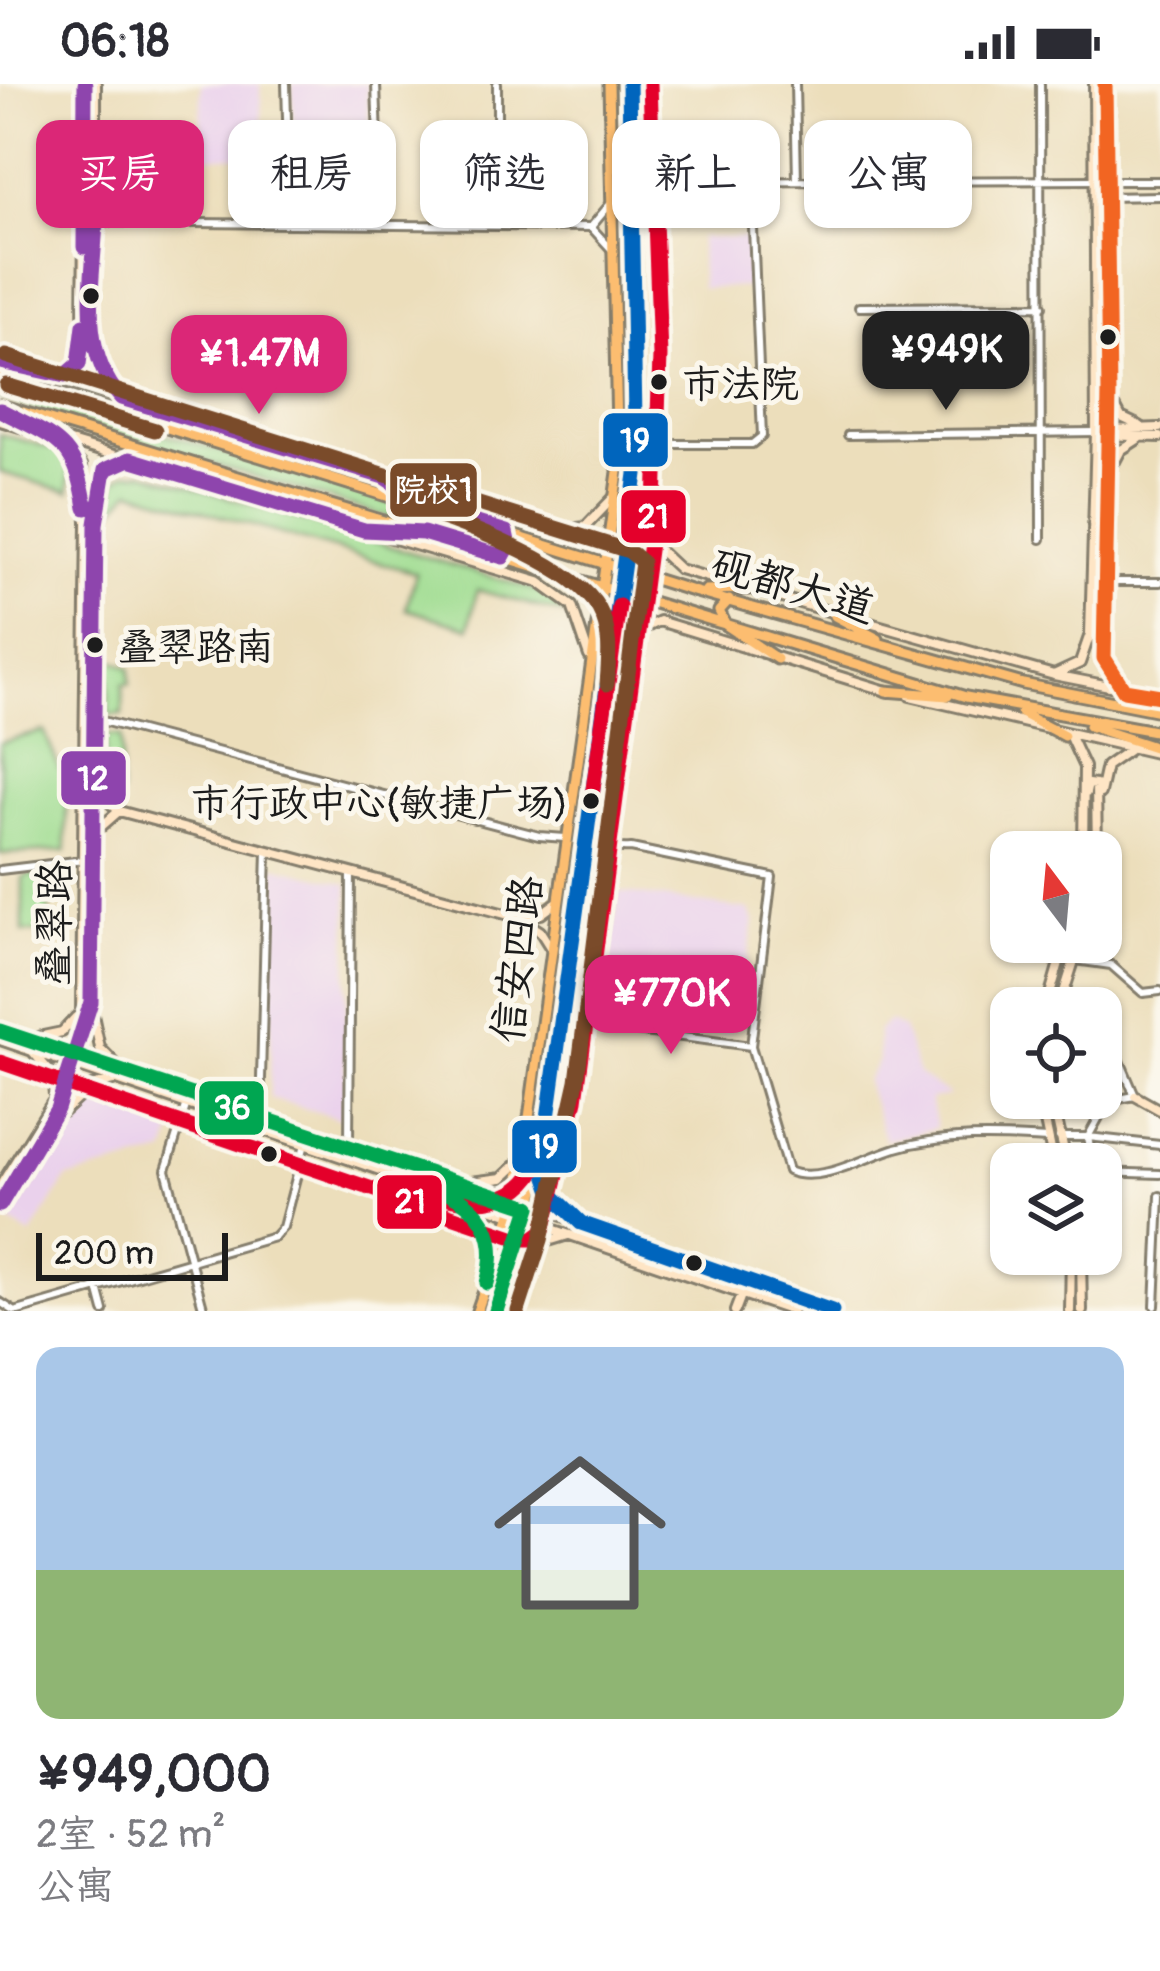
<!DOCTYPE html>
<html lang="zh">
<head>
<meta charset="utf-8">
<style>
	body { margin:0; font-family:Pangolin,"LXGW WenKai TC",sans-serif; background:#f7f7f7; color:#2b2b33; height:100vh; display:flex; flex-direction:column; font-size:45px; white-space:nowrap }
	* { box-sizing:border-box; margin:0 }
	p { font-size:39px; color:#7c7c81 }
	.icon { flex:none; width:66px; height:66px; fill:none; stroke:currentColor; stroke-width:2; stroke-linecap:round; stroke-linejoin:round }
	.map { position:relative; height:1227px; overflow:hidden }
	.drawer { display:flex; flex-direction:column; background:#fff; flex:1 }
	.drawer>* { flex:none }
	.banner { position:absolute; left:36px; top:36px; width:1089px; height:108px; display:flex; gap:24px }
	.needle { width:78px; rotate:344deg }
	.fabs { position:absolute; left:990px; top:747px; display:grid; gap:24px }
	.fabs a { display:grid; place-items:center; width:132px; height:132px; border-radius:24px; background:#fff; box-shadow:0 3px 9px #0004; font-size:60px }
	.scale { position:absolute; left:36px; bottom:30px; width:192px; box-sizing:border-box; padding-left:12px; border:6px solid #1c1c1c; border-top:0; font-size:33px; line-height:42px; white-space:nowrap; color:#1c1c1c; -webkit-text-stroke:9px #fbf7ec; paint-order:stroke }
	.price { position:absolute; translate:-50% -102px; padding:0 27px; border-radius:24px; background:#db2777; color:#fff; font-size:39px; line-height:78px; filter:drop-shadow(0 3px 6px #0008) }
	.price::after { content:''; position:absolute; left:50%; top:72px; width:36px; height:27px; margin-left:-18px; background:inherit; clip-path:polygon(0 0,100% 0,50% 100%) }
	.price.on { background:#222; color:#fff }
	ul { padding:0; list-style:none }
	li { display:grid; align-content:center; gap:24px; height:636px; padding:0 36px }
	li+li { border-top:3px solid #e1e1e2 }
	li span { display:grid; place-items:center; height:372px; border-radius:24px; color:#555 }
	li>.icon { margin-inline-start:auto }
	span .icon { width:216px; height:216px; fill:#fffc; stroke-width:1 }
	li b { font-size:51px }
	.pill { padding:0 42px; border-radius:24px; background:#fff; box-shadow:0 3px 9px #0004; font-size:42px; line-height:108px }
	.pill.on { background:#db2777; color:#fff }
	.status { display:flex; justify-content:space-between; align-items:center; height:84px; padding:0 60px; background:#fff; direction:ltr }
	.status svg { height:33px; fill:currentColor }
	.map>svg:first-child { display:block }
	.built { fill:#ead1ec }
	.green { fill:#a0dd92; stroke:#5e7c57; stroke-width:3 }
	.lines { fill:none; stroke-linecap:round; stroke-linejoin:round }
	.street-casing { stroke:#847d6c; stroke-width:12 }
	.secondary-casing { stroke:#847d6c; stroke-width:14 }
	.primary-casing { stroke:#847d6c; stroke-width:15 }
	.street { stroke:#fff; stroke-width:6 }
	.secondary { stroke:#fee5c5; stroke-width:8 }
	.primary { stroke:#fcbd6f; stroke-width:9 }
	.bus-1-casing { stroke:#fbf7ec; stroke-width:24 }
	.bus-2-casing { stroke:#fbf7ec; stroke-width:24 }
	.bus-3-casing { stroke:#fbf7ec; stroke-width:24 }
	.bus-4-casing { stroke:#fbf7ec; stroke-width:24 }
	.bus-5-casing { stroke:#fbf7ec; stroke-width:24 }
	.bus-6-casing { stroke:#fbf7ec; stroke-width:24 }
	.bus-1 { stroke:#0065bd; stroke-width:15 }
	.bus-2 { stroke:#e4002b; stroke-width:15 }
	.bus-3 { stroke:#8e44ad; stroke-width:15 }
	.bus-4 { stroke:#7a4b2a; stroke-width:15 }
	.bus-5 { stroke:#00a651; stroke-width:15 }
	.bus-6 { stroke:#f26522; stroke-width:15 }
	.bus-dot { fill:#1c1c1c; stroke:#fbf7ec; stroke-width:4.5 }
	.labels { text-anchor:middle; stroke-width:10; stroke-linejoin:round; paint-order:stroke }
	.bus-label { font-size:39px; fill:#1c1c1c; stroke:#fbf7ec; text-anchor:start }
	.street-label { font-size:42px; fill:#1c1c1c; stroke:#fbf7ec }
	.line-badge { stroke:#fbf7ec; stroke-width:4.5 }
	.badge-label { font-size:33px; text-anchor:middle; font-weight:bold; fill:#fff }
</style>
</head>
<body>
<div class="status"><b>06:18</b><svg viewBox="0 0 49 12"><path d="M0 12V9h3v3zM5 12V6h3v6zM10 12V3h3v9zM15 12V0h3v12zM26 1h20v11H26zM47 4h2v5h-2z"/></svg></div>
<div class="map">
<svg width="1160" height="1227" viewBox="0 0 1160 1227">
	<rect width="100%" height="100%" fill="#fbf7ec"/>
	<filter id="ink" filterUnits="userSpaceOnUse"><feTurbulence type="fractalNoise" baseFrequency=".00833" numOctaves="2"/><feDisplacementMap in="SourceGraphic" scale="24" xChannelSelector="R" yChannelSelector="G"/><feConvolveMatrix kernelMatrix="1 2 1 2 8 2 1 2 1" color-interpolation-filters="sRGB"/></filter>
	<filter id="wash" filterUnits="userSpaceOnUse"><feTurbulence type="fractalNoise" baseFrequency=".004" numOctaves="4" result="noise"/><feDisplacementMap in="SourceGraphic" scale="48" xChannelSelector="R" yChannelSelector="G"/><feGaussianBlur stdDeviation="2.7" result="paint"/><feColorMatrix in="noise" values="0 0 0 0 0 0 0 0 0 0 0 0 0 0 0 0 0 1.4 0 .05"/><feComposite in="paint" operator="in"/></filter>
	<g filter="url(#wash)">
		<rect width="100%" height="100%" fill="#ecdebb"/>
		<!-- built -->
		<path class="built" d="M201,0H260L263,72L201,73Z
			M292,0H367L372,126L367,136L303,138L297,132Z
			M700,154H748L749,203L701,204Z
			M274,782L348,800L345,1036L270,1014Z
			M619,808L749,826L754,837L737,939L726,949L602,932Z
			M890,937L903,945L918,990L950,1012L930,1015L936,1044L885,1057L866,997L878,977V946Z
			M103,1012L179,1031L166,1069L67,1094L31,1151L9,1138L82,1024Z"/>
		<!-- green -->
		<path class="green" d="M0,300L452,437L498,456V460L450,452L0,315Z
			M0,350L61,367L69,379V408L0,388Z
			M143,388L539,507L560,519L564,530L477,506L469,544L406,525L416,489L131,406L110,430L114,398L126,389Z
			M109,574L130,584V600H123V630L108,631Z
			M44,647L66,700V767L0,770V659Z
			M106,651L121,652V711L105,706Z
			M28,791H51L47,848H23V794Z"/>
	</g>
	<g filter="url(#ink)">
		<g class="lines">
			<!-- street casing -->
			<g class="street-casing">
				<path id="street" d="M286,0L290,139
					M376,0L381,141
					M497,0V140
					M795,0L797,97
					M1040,0L1041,455
					M632,68L645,92L664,98L1095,96
					M1106,97H1160
					M1106,113L1160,112
					M635,130L647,109L664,98
					M96,138L591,143
					M591,143L612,166
					M591,143L611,119
					M859,223L1042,222
					M848,351L1096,348
					M638,360H752L762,352L751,98
					M1105,498H1160
					M95,635L539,752L565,754
					M592,739C602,758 609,766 631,764L772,793L751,962L788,1087C818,1101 866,1073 896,1064C947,1050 995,1052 1047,1055
					M0,786L84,776
					M586,797L616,766
					M1061,874L1111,881L1143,909L1160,907
					M568,916L580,933L598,942L751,962
					M559,960L594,942
					M187,1019L166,1086L204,1227
					M260,1032L267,766
					M1059,1053H1088L1108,1017L1135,1012L1109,951L1101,947
					M349,1061L351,789
					M1093,1080L1088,1053L1160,1061
					M1101,1088L1160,1090
					M98,1204L104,1227
					M0,1218L14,1227
					M1155,1222L1160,1112
					M18,1227L274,1153L283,1143L305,1060"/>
			</g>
			<!-- secondary casing -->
			<g class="secondary-casing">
				<path id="secondary" d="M96,0V261L100,291L116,310
					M1105,0L1109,309L1102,552L1106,584L1124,606
					M0,278L563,446L585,443L614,413
					M57,294L76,285L83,256L85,0
					M1110,312L1121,333L1140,342
					M0,326L25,340
					M159,328L192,350
					M0,337L539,498L572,522L589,572
					M1103,346L1160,344
					M1103,351L1160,353
					M1110,387L1121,366L1138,355
					M393,399L426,421
					M634,415L646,454L679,485L1054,591L1160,612
					M377,447L410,449
					M473,467L502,483
					M616,579L630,551L659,537L890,608
					M1054,591L1080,579L1090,550L1096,348L1094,0
					M910,612L1160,670
					M1071,655L1084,683L1083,768
					M95,705L119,727L520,834L540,847L550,863
					M1086,709L1088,700L1096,701L1097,768
					M1100,709L1106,682L1129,666
					M95,748L119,727
					M521,834L541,830L556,819
					M1046,924L1065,858
					M1059,924L1080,858
					M92,926L100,964L117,981
					M0,947L463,1097L832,1227
					M33,954L62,948L76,933
					M0,956L792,1227
					M33,968L52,990L54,1012
					M1135,1012L1160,1026
					M1040,1014L1054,1080
					M1052,1014L1067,1080
					M62,1029L91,1002L113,997
					M542,1078L554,1113L575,1134
					M471,1098L502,1094L520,1077
					M0,1102L63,1001L81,927L87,437L82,381L62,357
					M465,1115L489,1140L496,1168
					M0,1121C46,1051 76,1002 91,918L97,416L105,386L130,375
					M1081,1170L1082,1227
					M511,1185L532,1162L568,1151
					M735,1227L746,1198
					M1070,1227L1071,1170"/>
			</g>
			<!-- primary casing -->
			<g class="primary-casing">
				<path id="primary" d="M0,292L693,507L1023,600L1160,627
					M0,321L966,613L1160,648
					M706,506L749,505
					M729,516L719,527L726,541L777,575
					M835,532L878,555
					M886,607L948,612
					M1021,629L1064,652
					M1089,642L1160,665
					M603,664L638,360L629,0
					M477,1227L511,1130L524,1070L618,388L609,0
					M496,1227L534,1110L548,1042L599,678L604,594L620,508"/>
			</g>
			<!-- street -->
			<use href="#street" class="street"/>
			<!-- secondary -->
			<use href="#secondary" class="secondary"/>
			<!-- primary -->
			<use href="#primary" class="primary"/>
			<!-- bus-1 casing -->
			<g class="bus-1-casing">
				<path id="bus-1" d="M629,0L636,390L542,1078L554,1113L581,1139L832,1227"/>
			</g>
			<!-- bus-2 casing -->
			<g class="bus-2-casing">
				<path id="bus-2" d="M592,712L619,522
					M0,978L519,1155H532L543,1147L576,1016L655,421L660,272L650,0
					M440,1112C500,1127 537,1109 549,1047"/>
			</g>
			<!-- bus-3 casing -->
			<g class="bus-3-casing">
				<path id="bus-3" d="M84,163L85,0
					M0,278L65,292L79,280L84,241
					M0,326C56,355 76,356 86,424
					M0,1121L57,1025L91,918L96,440L105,386L130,375L364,446L423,449L503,473L509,462L506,448L432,425L384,393L121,314C78,266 93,197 96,138"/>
			</g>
			<!-- bus-4 casing -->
			<g class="bus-4-casing">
				<path id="bus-4" d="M6,272L629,467L642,478L577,997L541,1156L518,1227
					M6,301L155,346
					M425,428C471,443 576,482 599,525C612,548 609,574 607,600"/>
			</g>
			<!-- bus-5 casing -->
			<g class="bus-5-casing">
				<path id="bus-5" d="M0,947L530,1123L496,1227
					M443,1106C485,1125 500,1154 487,1199"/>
			</g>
			<!-- bus-6 casing -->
			<g class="bus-6-casing">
				<path id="bus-6" d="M1105,0L1109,309L1104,574L1124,606L1160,612"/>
			</g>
			<!-- bus-1 -->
			<use href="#bus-1" class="bus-1"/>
			<!-- bus-2 -->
			<use href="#bus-2" class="bus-2"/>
			<!-- bus-3 -->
			<use href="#bus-3" class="bus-3"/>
			<!-- bus-4 -->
			<use href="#bus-4" class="bus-4"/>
			<!-- bus-5 -->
			<use href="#bus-5" class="bus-5"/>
			<!-- bus-6 -->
			<use href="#bus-6" class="bus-6"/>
		</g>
	</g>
	<!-- markers -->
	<g class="bus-dot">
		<circle cx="91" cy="212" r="10"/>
		<circle cx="1108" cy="253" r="10"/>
		<circle cx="659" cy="298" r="10"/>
		<circle cx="95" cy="561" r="10"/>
		<circle cx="591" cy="717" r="10"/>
		<circle cx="269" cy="1070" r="10"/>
		<circle cx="694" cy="1179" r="10"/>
	</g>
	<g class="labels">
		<!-- bus labels -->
		<g class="bus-label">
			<text x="682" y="313">市法院</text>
			<text x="118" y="576">叠翠路南</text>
			<text x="568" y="732" text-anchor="end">市行政中心(敏捷广场)</text>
		</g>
		<!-- street labels -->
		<g class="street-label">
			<text transform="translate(793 501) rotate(16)" y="15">砚都大道</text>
			<text transform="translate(53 839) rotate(-89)" y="15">叠翠路</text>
			<text transform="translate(516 875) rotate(-83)" y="15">信安四路</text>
		</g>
	</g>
	<g class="line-badge">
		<rect x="601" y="327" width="69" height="58" rx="12" fill="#0065bd"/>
		<rect x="388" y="377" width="91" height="58" rx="12" fill="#7a4b2a"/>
		<rect x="619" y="404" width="69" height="57" rx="12" fill="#e4002b"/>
		<rect x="59" y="665" width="69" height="58" rx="12" fill="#8e44ad"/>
		<rect x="197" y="995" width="69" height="58" rx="12" fill="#00a651"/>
		<rect x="510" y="1034" width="69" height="57" rx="12" fill="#0065bd"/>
		<rect x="375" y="1089" width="69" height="58" rx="12" fill="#e4002b"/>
	</g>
	<g class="badge-label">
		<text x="635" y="368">19</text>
		<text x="433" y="417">院校1</text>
		<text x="653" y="444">21</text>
		<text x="93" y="706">12</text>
		<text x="232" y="1035">36</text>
		<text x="544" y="1074">19</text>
		<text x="410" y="1129">21</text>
	</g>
</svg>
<div class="fabs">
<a><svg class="needle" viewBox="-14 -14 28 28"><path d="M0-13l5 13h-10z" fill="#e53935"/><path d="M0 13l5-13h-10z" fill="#7c7c81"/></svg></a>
<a><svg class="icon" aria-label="locate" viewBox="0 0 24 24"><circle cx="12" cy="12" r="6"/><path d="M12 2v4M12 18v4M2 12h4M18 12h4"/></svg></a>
<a><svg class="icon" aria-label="layers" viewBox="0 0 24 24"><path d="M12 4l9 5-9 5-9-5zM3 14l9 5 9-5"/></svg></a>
</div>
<div class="scale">200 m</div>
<b class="price on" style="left:946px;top:329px">¥949K</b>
<b class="price" style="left:259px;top:333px">¥1.47M</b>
<b class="price" style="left:671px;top:973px">¥770K</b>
<div class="banner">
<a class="pill on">买房</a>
<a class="pill">租房</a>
<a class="pill">筛选</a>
<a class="pill">新上</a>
<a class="pill">公寓</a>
</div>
</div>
<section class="drawer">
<ul>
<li><span style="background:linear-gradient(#a9c7e8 60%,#8fb573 0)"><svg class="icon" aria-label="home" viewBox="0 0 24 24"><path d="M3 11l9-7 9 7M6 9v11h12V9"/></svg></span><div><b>¥949,000</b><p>2室 · 52 m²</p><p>公寓</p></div></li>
</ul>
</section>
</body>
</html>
